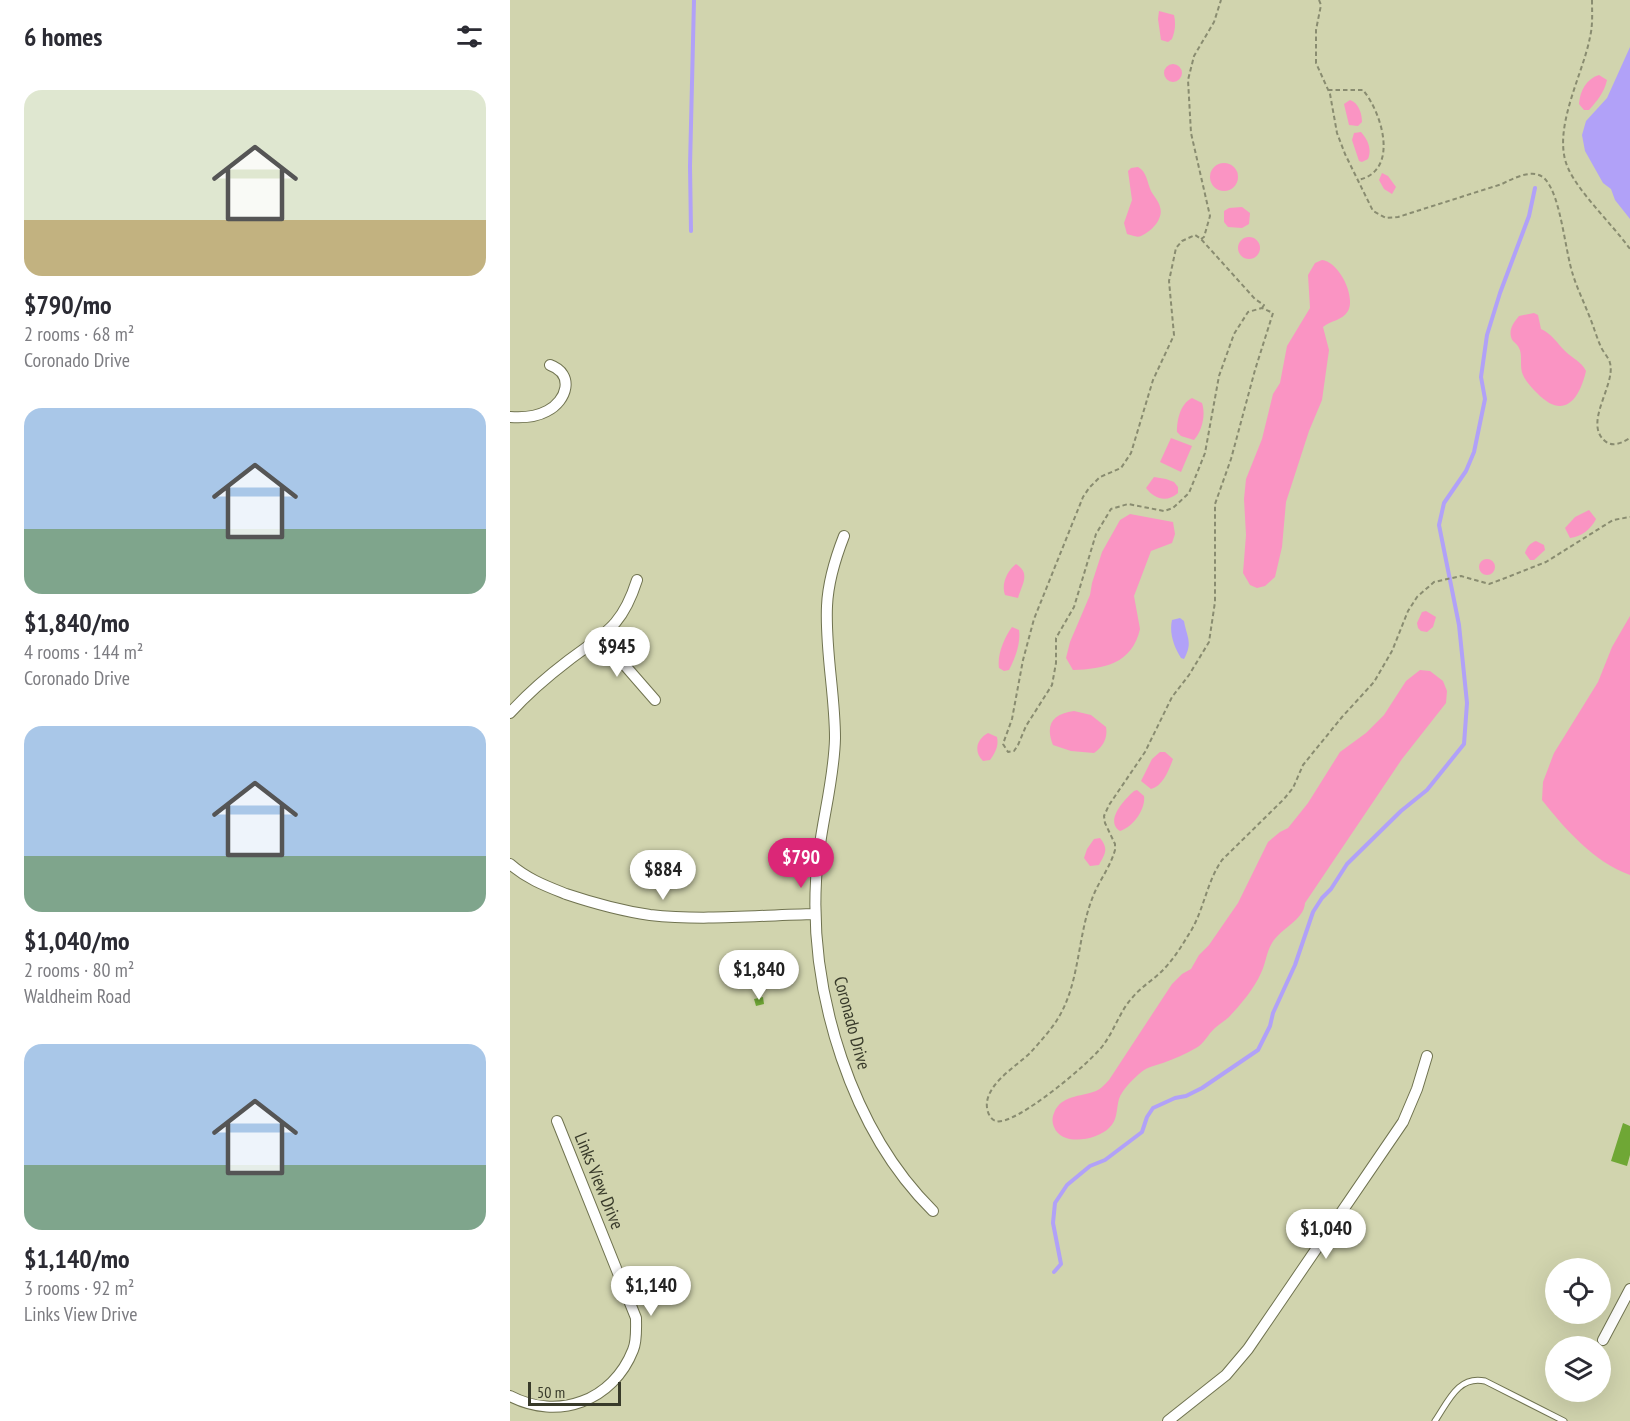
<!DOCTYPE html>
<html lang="en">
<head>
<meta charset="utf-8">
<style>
	body { margin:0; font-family:"PT Sans Narrow",sans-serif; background:#f2f2f3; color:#2b2b33; height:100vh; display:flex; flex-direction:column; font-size:22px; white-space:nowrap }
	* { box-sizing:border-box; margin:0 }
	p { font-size:20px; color:#7c7c81 }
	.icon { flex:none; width:33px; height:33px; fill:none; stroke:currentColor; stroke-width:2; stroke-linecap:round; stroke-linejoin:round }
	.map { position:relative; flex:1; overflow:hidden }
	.sheet { display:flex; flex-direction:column; background:#fff; width:510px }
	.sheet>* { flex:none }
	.tools { position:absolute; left:1035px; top:1258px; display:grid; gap:12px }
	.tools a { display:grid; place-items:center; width:66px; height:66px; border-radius:50%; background:#fff; box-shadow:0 6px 24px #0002; font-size:30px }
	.scale { position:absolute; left:18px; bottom:15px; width:93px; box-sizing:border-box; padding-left:6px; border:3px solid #383a2a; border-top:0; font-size:16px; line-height:21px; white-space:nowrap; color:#383a2a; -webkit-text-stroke:4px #d1d4ae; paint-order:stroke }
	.price { position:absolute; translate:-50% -51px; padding:0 14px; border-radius:21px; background:#fff; color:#222; font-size:20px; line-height:39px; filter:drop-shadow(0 2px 3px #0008) }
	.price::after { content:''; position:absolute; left:50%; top:36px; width:18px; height:14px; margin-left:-9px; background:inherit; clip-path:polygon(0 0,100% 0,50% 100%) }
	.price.on { background:#db2777; color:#fff }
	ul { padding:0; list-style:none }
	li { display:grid; align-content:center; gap:12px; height:318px; padding:0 24px }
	li span { display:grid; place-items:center; height:186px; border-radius:18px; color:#555 }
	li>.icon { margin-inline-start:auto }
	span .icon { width:108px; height:108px; fill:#fffc; stroke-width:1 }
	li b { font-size:26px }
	h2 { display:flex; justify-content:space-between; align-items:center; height:72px; padding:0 24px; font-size:26px }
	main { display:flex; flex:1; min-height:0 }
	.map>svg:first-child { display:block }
	.green { fill:#fa94c3 }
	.water { fill:#b1a1f8 }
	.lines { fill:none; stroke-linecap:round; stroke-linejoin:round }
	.stream { stroke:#b1a1f8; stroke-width:4 }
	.building { fill:#6fa735 }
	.lane-casing { stroke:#707350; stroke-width:7 }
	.street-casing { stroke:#707350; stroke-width:12 }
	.path { stroke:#898c70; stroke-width:2; stroke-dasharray:4.5 3; stroke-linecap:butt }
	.lane { stroke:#fff; stroke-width:5 }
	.street { stroke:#fff; stroke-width:10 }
	.labels { text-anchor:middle; stroke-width:4.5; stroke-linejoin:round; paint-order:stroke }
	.street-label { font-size:18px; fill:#383a2a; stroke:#d1d4ae }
</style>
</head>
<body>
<main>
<section class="sheet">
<h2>6 homes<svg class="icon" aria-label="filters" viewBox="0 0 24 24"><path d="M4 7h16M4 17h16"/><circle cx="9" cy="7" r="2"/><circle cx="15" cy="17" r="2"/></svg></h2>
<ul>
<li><span style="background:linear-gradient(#dfe7d0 70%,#c2b280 0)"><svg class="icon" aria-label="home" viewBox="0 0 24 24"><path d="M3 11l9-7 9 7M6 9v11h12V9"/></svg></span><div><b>$790/mo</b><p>2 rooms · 68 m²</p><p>Coronado Drive</p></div></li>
<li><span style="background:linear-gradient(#a9c7e8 65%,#7fa58c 0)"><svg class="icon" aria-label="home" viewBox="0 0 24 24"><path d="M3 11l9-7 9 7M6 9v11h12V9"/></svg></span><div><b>$1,840/mo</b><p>4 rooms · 144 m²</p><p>Coronado Drive</p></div></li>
<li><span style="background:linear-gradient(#a9c7e8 70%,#7fa58c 0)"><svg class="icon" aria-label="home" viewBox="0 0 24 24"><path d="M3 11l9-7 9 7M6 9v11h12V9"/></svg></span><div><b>$1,040/mo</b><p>2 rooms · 80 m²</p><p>Waldheim Road</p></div></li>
<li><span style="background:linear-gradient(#a9c7e8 65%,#7fa58c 0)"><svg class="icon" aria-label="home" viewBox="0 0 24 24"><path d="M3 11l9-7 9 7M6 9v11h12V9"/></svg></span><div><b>$1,140/mo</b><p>3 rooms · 92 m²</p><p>Links View Drive</p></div></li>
</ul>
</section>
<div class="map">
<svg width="1120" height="1421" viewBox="0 0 1120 1421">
	<rect width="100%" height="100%" fill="#d1d4ae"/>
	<!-- green -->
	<path class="green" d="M649,11L664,15C666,24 665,31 662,39L658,42L651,40L648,19Z
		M654 73a9 9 0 1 1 18 0a9 9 0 1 1-18 0Z
		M1089,75L1097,80C1094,93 1087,101 1079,110H1074L1069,104C1070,91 1076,79 1089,75Z
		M840,100C849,103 852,114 852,122L848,126L839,125L834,104Z
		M851,132C858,140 862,149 858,159L852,162L849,161L842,140L844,133Z
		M700 177a14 14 0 1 1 28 0a14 14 0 1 1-28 0Z
		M628,167C637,172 637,182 641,191C644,196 649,202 650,207C654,219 641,232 631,236C627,238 621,235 617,234L614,223L622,200L618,171L621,168Z
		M872,173L878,176L886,187L882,194L874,189L869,180Z
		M732,207L740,213L739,224L732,228L718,227L714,222V211L719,208Z
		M728 248a11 11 0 1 1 22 0a11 11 0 1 1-22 0Z
		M812,260C829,262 846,296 838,311C832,321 821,320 813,327L819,350L812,400L799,431L776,502L772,547L765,577L755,586L747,588L740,585L733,573L736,535L734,499L736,479L752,439L763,394L770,383L777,346L800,308L798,275L805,263Z
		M1024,313L1028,315L1031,329C1042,334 1047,343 1055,351C1063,359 1071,361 1076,371C1069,401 1053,420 1027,393C1022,388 1016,382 1013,375C1009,367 1013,355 1009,348C1008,345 1005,343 1003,341C997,332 1003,323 1009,316Z
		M682,398L692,403C696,415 692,431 684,440L671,436L667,432C667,420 670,404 682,398Z
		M661,438L682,446L671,472L650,462Z
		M644,477L656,479L664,482L668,487V493C657,503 644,499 636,488Z
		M1079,510L1086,519C1081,529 1071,537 1060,538L1055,528L1065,517Z
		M620,514L663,522L665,534L662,543L641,551L624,596L630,629C622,664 594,669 563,670L556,658L560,642L580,595L582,583L592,552L610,520Z
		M1026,541L1034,545L1035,550L1024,560H1020L1015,553C1017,547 1020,543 1026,541Z
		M969 567a8 8 0 1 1 16 0a8 8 0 1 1-16 0Z
		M506,564C521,573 512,584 508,598L495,595C491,584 497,571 506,564Z
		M916,611L926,617L923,627L917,632L911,631L908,628L907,623L912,612Z
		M1120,616V875C1084,862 1055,829 1032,800L1033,782L1044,753L1088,682L1102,647Z
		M502,627L509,630C511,643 505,659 499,670L494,671L489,668C487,655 494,638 502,627Z
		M910,670L920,671L933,681L937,691L936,703L892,759L795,903C794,920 771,928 762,943C756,953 756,963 751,973C744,989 731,1004 719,1017C715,1021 709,1024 705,1028C698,1034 694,1044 686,1048C676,1054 664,1059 653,1063C644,1066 636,1067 629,1074C622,1080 612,1090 609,1099C606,1109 608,1120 599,1128C587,1140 552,1147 544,1127C542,1122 542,1118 544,1113C551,1095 570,1097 586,1091C591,1089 595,1084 599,1080L662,984L672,974L681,969L689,955L699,945L728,903L758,842L770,832L778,828L798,803L830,752L856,733L874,715L896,681Z
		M564,711L581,715L596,727C598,738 593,747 584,753L561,751L543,745C535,725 542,714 564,711Z
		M478,733L487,737C489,746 485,753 480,760L473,761C463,751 467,739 478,733Z
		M650,752H655L663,759C659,770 653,786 641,789L631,781L642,759Z
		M627,790L634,796C636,809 623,827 610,831C594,821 615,799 624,791Z
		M590,838C599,849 595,854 589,865L580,866L574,858L577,849L584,839Z"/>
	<!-- water -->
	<path class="water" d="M1120,47V219L1105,200L1101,189L1093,183L1075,151L1072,135L1076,121L1097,98Z
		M670,618L674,621C677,638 683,642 674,659L671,658C664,647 659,633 662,620Z"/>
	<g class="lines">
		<!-- stream -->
		<path class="stream" d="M181,231L180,166L184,0
			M544,1272L551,1264L543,1223L545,1203L557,1185L580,1166L595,1160L632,1132L637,1117L643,1108L665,1098L676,1096L692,1088L748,1050L760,1026L763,1013L785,965L803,912L812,898L821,889L837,864L891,811L917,790L954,744L957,703L949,625L929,525L934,503L956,471L964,452L975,399L971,377L977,335L990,293L1019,216L1025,188"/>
	</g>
	<!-- building -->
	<path class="building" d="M253,997L254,1004L246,1006L244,999Z
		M1113,1123L1120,1126V1155L1117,1166L1101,1161Z"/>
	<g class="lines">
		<!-- lane casing -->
		<g class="lane-casing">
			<path id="lane" d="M925,1421C938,1402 948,1375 975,1381L1054,1421"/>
		</g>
		<!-- street casing -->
		<g class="street-casing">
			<path id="street" d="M0,417C13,418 26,417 37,411C57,401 65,374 40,365
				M334,536C325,559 318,582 317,606C315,650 325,694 325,738C324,786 308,833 306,881C300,994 341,1130 423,1211
				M91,638L145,700
				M0,713C18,693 38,676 59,660C95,633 112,627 127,580
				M0,864C17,879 36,886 56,894C83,903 112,911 140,915C194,921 251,915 305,914
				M1093,1340L1120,1289
				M0,1396C48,1421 103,1401 123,1350C127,1341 126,1328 126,1318L47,1121
				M658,1421L716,1375L738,1349L893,1122L907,1089L917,1056"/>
		</g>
		<!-- path -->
		<path class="path" d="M809,0L811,5L806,30V63L820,94L827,133L835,154L863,211L876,218L888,217L992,184C1002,179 1024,167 1035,179C1051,196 1055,251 1063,275C1067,288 1073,300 1078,313C1083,324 1086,336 1091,347C1093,352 1099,358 1100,363C1106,385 1073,423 1095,441C1103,448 1113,442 1120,438
			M1082,0C1082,12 1083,25 1080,37C1073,75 1041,130 1058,168C1069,193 1103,225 1120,249
			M818,90H853C872,113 890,171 848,180
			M691,239L694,237L700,216L681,133L678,80L684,56L704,22L711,0
			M752,308L754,305L745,299L691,239L685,235L672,241L666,248L659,281L664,335L643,380L621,453L611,468L590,477L579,488L573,497L524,619L513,660L502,719L493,744L498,752L504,751L508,745L516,726L542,685L546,663V638L564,607L586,534L601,509L618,504L654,511L663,508L679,493L695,453L709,376L724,334L738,312L752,308L763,313L745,370L721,459L705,504V602L699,642L679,675L662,697L635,752L599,805L594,816L595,823L605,844V850C600,868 588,882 582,899C567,938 570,984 547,1020C540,1031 529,1043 521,1052C507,1066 480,1081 477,1102C476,1109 479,1119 486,1121C504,1127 583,1061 594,1044C605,1029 610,1011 622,998C631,987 643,980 652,971C663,960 671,947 679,934C694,911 696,883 712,860L774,799L783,788L793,765L832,717L864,682L882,651L898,611L907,597L924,582L951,576L979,584L990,580L1036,562L1103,520L1120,517"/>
		<!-- lane -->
		<use href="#lane" class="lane"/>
		<!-- street -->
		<use href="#street" class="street"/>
	</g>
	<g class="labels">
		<!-- street labels -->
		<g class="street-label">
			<text transform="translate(342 1023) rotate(75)" y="6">Coronado Drive</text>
			<text transform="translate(89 1181) rotate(68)" y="6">Links View Drive</text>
		</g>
	</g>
</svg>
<div class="tools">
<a><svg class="icon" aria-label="locate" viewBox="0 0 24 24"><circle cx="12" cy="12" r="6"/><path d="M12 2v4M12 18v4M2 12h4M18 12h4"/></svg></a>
<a><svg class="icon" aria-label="layers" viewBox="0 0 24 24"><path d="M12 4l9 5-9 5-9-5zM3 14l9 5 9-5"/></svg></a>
</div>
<div class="scale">50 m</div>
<b class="price" style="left:107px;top:678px">$945</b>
<b class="price on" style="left:291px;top:889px">$790</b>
<b class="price" style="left:153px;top:901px">$884</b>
<b class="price" style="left:249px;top:1001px">$1,840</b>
<b class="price" style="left:816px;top:1260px">$1,040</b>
<b class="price" style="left:141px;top:1317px">$1,140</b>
</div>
</main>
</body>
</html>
